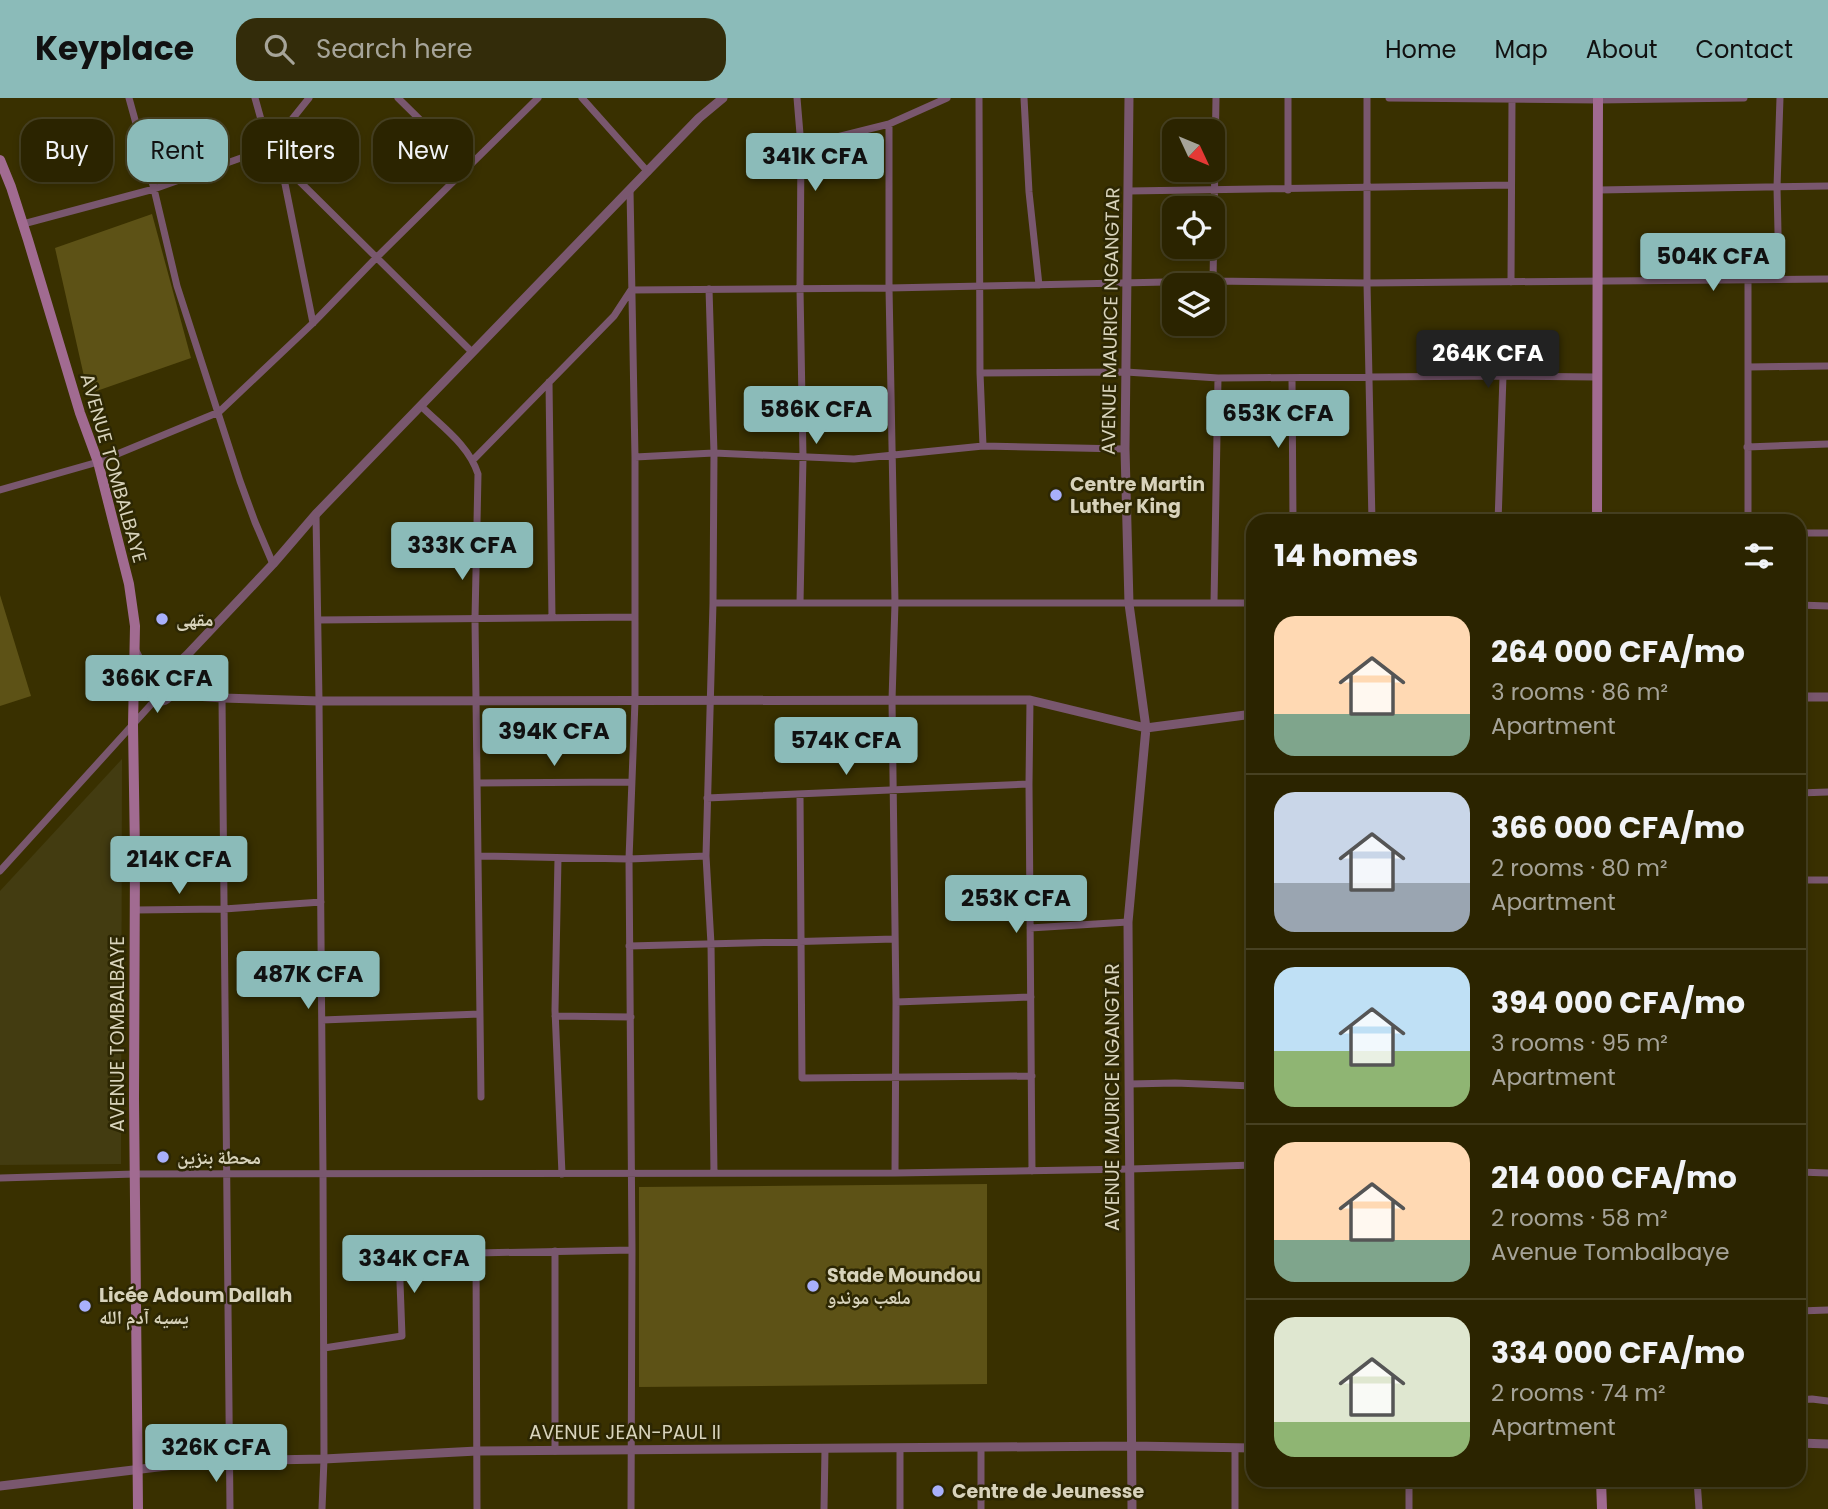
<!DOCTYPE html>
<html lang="en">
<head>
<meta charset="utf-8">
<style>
	body { margin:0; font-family:Poppins,"Noto Naskh Arabic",sans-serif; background:#332c0a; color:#f1f3f6; height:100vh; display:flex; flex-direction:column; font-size:26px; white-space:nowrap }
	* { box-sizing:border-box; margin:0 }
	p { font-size:23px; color:#a6a499 }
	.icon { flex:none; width:38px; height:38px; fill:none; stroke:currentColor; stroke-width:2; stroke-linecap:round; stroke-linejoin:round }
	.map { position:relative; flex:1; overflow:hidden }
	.drawer { position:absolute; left:1246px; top:416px; width:560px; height:973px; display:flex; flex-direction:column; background:#2b2400; border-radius:21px; box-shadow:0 4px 10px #0003,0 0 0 2px #474122 }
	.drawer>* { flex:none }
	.guide { position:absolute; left:21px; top:21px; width:665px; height:63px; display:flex; gap:14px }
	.needle { width:46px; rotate:134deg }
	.buttons { position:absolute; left:1162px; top:21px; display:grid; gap:14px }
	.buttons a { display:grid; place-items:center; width:63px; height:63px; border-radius:14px; background:#2b2400; box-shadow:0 4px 10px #0003,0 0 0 2px #474122; font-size:35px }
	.price { position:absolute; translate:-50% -60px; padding:0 16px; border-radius:7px; background:#8bbbb9; color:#111; font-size:23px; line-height:46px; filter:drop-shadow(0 2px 4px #0008) }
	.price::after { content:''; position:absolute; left:50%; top:42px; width:21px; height:16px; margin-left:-10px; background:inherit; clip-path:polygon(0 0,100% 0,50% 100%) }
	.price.selected { background:#222; color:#fff }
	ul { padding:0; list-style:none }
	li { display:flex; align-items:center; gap:21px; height:175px; padding:0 28px }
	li+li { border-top:2px solid #474122 }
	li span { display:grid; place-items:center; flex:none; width:196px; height:140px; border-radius:21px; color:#555 }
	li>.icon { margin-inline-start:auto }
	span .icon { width:84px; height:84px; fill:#fffc; stroke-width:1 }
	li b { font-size:30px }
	h2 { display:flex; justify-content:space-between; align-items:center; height:84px; padding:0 28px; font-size:30px }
	.chip { padding:0 24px; border-radius:21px; background:#2b2400; box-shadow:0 4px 10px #0003,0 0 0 2px #474122; font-size:24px; line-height:63px }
	.chip.selected { background:#8bbbb9; color:#111 }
	header { display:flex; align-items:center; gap:42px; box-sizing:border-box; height:98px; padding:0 35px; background:#8bbbb9; color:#111 }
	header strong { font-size:33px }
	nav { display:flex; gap:38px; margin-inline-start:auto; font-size:24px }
	.search { width:490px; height:63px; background:#332c0a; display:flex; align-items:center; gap:18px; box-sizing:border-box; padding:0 24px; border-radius:21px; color:#a6a499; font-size:26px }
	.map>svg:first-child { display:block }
	.built { fill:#433c11 }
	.green { fill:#5d5216 }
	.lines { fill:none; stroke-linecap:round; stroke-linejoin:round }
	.minor { stroke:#79576e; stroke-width:7 }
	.tertiary { stroke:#79576e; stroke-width:9 }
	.secondary { stroke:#a16b91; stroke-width:10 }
	.poi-dot { fill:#a8b0fc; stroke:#2d2703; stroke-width:2.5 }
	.labels { text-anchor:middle; stroke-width:5; stroke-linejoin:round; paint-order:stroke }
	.street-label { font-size:19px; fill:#d8d3bb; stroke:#2d2703 }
	.poi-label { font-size:19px; font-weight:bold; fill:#d8d3bb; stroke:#2d2703; text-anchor:start }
</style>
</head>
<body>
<header>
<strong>Keyplace</strong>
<div class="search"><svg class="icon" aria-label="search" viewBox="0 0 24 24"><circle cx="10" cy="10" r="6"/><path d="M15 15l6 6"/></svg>Search here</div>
<nav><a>Home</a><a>Map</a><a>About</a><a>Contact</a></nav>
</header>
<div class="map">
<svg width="1828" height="1411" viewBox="0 0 1828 1411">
	<rect width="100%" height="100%" fill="#393000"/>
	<!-- built -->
	<path class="built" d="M122,661L121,1066L0,1067V793Z"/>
	<!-- green -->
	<path class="green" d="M152,116L191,260L88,296L55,150Z
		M0,497L31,598L0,608Z
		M987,1086V1286L639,1289V1089Z"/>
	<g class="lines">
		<!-- minor -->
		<path class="minor" d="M129,0L154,91L177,188L240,383L255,424L273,466
			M255,0L269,50L281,65L472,254
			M398,0L468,69
			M582,0L648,74
			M797,0L801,48L800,191L803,359L800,505
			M979,0L980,275L983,348
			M1024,0L1029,94L1039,187
			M1367,0V185L1372,424
			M1389,0L1598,2L1744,0
			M889,26V190L895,505L892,602L896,904L895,1075
			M801,48L889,26L947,0
			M281,66L313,225
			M630,92L635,359V603L629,761L632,1152L631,1411
			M1288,92V0
			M1599,92L1828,88
			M1129,93L1511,87
			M23,126L154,91L269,50L309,0
			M1779,180L1777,89L1780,0
			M1213,183L1216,0
			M1511,184L1512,1
			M709,191L714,355L713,505L706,758L711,846L714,1075
			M1748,269L1828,268
			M980,275L1126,274L1218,280L1503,278
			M1292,280L1293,424
			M549,284L552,520
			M421,308C441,328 469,347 478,376L475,521L481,999
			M1747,349L1828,346
			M635,359L714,355L854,361L983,348L1125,351
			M473,362L614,218L631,192L889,190L1213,183L1367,185L1828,181
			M0,392L98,364L219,314L313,225L376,160L538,0
			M316,416L319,603L323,1076L324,1361L322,1411
			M1498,424L1503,278L1597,279
			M1748,424V181
			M1799,435H1828
			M713,505H1253
			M1214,505L1218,280
			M1799,507L1828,508
			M318,522L635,519
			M222,600L230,1411
			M1030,602L1029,686L1032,1073
			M477,685L631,684
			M1799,695L1828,694
			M800,696L802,980L1032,978
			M707,700L1029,686
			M479,758L629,761L706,758
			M558,760L555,912L562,1076
			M0,773L156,601
			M1799,782H1828
			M135,812L224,811L321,804
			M1030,830L1128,824
			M629,848L895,841
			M896,904L1031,899
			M555,918L631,919
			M322,922L480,916
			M1130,986L1175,985L1253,988
			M1799,1074L1828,1075
			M0,1080L135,1076L895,1075L1131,1071L1253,1067
			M1799,1213L1828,1212
			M324,1250L402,1238L399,1157
			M1799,1302L1812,1301L1828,1303
			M900,1350V1411
			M555,1353V1153
			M1697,1382L1699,1411
			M477,1411L476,1155L632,1152
			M824,1411L825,1351
			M981,1411V1349
			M1235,1411V1350
			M1409,1411V1382"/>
		<!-- tertiary -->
		<path class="tertiary" d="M1129,0L1125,351L1129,506L1146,630L1128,824L1132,1411
			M135,553C142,565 145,578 152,590
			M141,563L154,574L160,583
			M163,583L172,571L187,557L273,466L316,416L699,20L723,0
			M151 593a10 10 0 1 1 20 0a10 10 0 1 1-20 0Z
			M170,590C179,580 187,571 187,557
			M170,596L222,600L319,603L1030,602L1146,630L1253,616
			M1799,599H1828
			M1799,1345L1828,1346
			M0,1388L208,1363L324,1361L477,1353L1131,1348L1253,1350"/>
		<!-- secondary -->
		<path class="secondary" d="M0,62L11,89L28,142L80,315L98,364L129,486L135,528L133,627L135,755L134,1001L138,1411
			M1597,424L1598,0
			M1601,1382L1602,1411"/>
	</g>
	<!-- markers -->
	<g class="poi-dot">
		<circle cx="1056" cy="397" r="7"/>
		<circle cx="162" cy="521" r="7"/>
		<circle cx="163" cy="1059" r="7"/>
		<circle cx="813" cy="1188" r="7"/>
		<circle cx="85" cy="1208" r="7"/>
		<circle cx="938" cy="1393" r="7"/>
	</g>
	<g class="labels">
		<!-- street labels -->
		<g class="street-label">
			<text transform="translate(1110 223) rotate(-89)" y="7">AVENUE MAURICE NGANGTAR</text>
			<text transform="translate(114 370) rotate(74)" y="7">AVENUE TOMBALBAYE</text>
			<text transform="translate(117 936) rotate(-90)" y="7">AVENUE TOMBALBAYE</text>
			<text transform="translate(1112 999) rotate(-90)" y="7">AVENUE MAURICE NGANGTAR</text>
			<text x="625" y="1341">AVENUE JEAN-PAUL II</text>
		</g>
		<!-- poi labels -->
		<g class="poi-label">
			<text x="1070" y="393">Centre Martin<tspan x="1070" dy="22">Luther King</tspan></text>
			<text x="176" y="528">مقهى</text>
			<text x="177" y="1066">محطة بنزين</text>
			<text x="827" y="1184">Stade Moundou<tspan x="827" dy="22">ملعب موندو</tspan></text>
			<text x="99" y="1204">Licée Adoum Dallah<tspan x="99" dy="22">يسيه آدم الله</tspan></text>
			<text x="952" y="1400">Centre de Jeunesse</text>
		</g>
	</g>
</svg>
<div class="buttons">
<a><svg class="needle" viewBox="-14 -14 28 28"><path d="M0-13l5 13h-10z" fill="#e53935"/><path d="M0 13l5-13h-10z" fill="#a6a499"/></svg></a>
<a><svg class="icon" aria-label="locate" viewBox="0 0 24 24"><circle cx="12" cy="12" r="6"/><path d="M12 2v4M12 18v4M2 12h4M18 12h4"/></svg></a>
<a><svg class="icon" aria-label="layers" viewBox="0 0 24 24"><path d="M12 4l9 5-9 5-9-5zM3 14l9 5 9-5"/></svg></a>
</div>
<b class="price" style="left:815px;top:95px">341K CFA</b>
<b class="price" style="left:1713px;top:195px">504K CFA</b>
<b class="price selected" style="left:1488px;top:292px">264K CFA</b>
<b class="price" style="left:816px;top:348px">586K CFA</b>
<b class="price" style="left:1278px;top:352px">653K CFA</b>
<b class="price" style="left:462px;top:484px">333K CFA</b>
<b class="price" style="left:157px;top:617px">366K CFA</b>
<b class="price" style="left:554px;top:670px">394K CFA</b>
<b class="price" style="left:846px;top:679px">574K CFA</b>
<b class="price" style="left:179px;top:798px">214K CFA</b>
<b class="price" style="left:1016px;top:837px">253K CFA</b>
<b class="price" style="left:308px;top:913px">487K CFA</b>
<b class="price" style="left:414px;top:1197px">334K CFA</b>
<b class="price" style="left:216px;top:1386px">326K CFA</b>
<div class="guide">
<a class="chip">Buy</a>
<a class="chip selected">Rent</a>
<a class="chip">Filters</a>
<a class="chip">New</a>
</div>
<section class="drawer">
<h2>14 homes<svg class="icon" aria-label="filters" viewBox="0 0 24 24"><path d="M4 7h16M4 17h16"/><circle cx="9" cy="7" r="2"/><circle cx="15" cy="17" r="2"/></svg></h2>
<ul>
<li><span style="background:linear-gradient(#ffd9b3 70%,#7fa58c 0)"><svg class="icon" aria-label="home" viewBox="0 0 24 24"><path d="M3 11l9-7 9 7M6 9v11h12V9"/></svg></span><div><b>264 000 CFA/mo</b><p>3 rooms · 86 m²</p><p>Apartment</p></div></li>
<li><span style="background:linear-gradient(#c9d6e8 65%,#9aa5b1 0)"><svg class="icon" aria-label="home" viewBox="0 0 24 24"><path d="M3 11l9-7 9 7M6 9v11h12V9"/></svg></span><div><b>366 000 CFA/mo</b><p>2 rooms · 80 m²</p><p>Apartment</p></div></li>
<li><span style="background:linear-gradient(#bfe0f5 60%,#8fb573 0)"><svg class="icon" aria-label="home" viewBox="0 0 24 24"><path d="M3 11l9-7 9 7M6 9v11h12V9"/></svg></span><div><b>394 000 CFA/mo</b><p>3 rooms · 95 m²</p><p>Apartment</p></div></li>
<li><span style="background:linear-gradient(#ffd9b3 70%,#7fa58c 0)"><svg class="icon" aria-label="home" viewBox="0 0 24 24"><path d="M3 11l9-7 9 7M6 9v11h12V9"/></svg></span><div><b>214 000 CFA/mo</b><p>2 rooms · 58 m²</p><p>Avenue Tombalbaye</p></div></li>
<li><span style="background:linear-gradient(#dfe7d0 75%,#8fb573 0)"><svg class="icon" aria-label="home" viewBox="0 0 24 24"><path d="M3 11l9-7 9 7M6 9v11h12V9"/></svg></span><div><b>334 000 CFA/mo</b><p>2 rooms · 74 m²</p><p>Apartment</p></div></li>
</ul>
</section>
</div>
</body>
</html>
